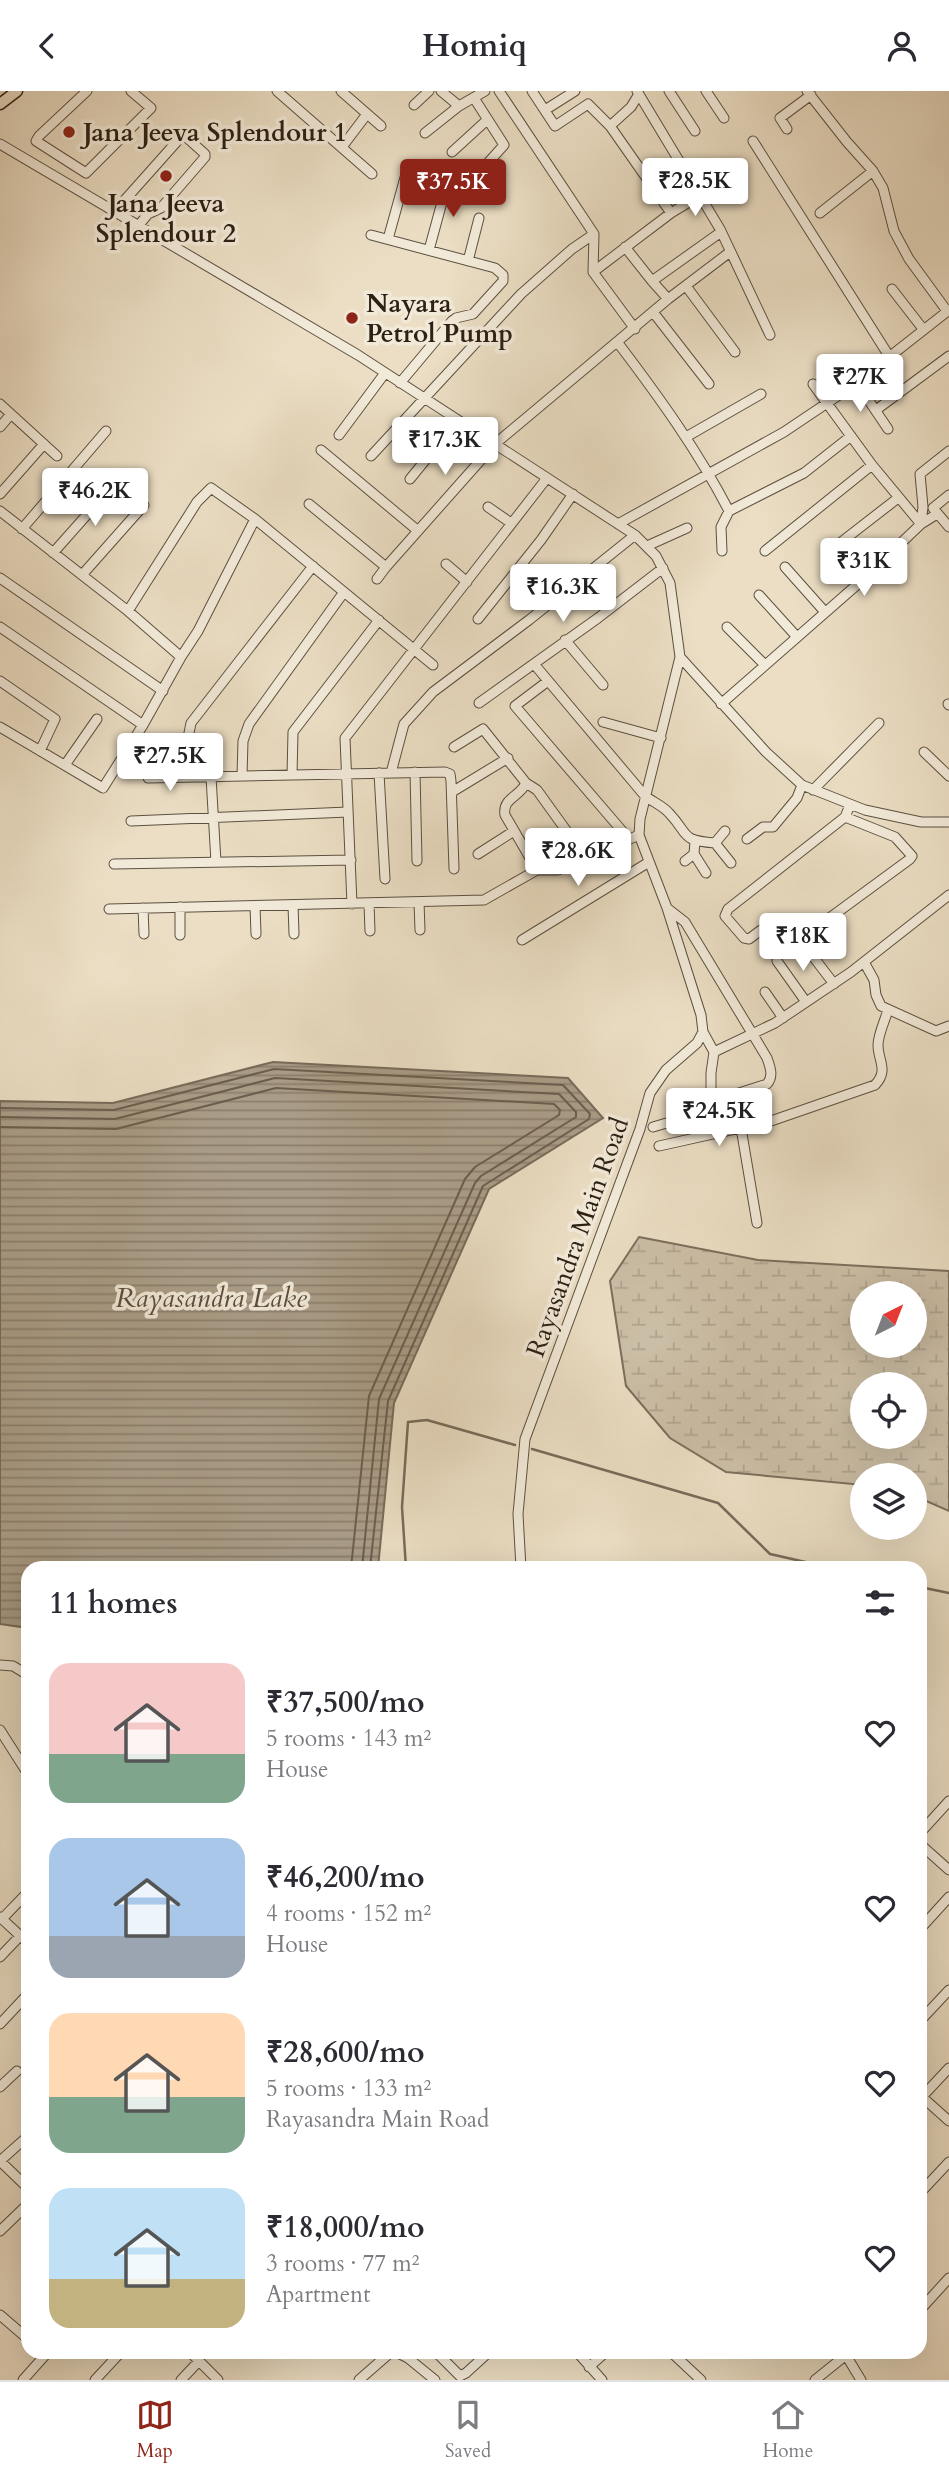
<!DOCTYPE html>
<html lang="en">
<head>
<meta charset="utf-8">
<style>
	body { margin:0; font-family:Cardo,serif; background:#f7f7f7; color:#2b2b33; height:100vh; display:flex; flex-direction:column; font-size:26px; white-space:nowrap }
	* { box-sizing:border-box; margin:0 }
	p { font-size:23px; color:#7c7c81 }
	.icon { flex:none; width:38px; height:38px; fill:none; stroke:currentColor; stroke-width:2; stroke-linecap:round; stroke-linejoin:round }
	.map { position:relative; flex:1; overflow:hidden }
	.drawer { position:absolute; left:21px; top:1470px; width:906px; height:798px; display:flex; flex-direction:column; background:#fff; border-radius:21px; box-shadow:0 7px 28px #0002 }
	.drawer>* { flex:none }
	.needle { width:46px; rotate:42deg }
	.tools { position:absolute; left:850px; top:1190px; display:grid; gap:14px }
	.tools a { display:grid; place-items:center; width:77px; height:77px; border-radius:50%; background:#fff; box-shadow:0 7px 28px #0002; font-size:35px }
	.price { position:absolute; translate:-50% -60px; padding:0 16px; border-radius:7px; background:#fff; color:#222; font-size:23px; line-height:46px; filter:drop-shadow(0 2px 4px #0008) }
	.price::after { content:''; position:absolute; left:50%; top:42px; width:21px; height:16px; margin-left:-10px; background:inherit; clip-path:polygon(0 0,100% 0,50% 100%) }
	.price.on { background:#8f2418; color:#fff }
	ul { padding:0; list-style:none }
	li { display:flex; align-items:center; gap:21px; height:175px; padding:0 28px }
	li span { display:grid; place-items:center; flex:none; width:196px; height:140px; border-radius:21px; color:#555 }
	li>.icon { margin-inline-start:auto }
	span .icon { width:84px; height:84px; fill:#fffc; stroke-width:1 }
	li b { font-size:30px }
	h2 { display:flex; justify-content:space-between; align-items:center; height:84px; padding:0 28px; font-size:30px }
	header { display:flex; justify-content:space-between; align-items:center; height:91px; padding:0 28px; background:#fff; font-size:32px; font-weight:600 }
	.tabs { display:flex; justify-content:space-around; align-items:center; height:98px; border-top:2px solid #e1e1e2; background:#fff; font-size:19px; color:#7c7c81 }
	.tabs a { display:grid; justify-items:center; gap:4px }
	.tabs .on { color:#8f2418 }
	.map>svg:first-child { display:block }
	.wetland { fill:url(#wetland-marsh); stroke:#7c6f5d; stroke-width:2; fill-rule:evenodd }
	.water { fill:url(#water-rules); stroke:#786b5a; stroke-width:2 }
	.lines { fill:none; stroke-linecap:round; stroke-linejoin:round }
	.shore { stroke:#6c5e4e; stroke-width:2 }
	.stream { stroke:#786b5a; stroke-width:2.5 }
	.minor-casing { stroke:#5c5040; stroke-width:11 }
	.major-casing { stroke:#2d2014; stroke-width:13 }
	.minor { stroke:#f2ead9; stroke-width:9 }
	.major { stroke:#ebdec4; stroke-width:10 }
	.poi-dot { fill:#8f2418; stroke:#f2ead9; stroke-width:2.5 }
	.labels { text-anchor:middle; stroke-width:7; stroke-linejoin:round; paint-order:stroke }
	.poi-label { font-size:26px; font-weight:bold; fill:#2d2014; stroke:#f2ead9; text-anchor:start }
	.street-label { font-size:26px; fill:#2d2014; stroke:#f2ead9 }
	.water-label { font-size:28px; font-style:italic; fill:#594c3d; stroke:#f2ead9 }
</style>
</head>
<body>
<header><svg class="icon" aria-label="back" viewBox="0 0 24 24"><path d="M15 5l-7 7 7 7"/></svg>Homiq<svg class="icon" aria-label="person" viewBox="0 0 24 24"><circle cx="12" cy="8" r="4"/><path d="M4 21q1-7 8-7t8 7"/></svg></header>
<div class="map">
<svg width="949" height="2289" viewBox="0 0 949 2289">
	<defs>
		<pattern id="wetland-marsh" width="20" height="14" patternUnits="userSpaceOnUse" patternTransform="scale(1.75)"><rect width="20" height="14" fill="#cbbea6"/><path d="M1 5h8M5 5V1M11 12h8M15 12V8" fill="none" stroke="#afa38e"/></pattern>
		<pattern id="water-rules" width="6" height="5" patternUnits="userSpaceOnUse" patternTransform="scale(1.75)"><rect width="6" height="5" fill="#aa9d88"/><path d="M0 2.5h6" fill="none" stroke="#8b806e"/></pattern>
	</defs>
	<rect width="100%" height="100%" fill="#ebdec4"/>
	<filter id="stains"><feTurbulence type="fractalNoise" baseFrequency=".00286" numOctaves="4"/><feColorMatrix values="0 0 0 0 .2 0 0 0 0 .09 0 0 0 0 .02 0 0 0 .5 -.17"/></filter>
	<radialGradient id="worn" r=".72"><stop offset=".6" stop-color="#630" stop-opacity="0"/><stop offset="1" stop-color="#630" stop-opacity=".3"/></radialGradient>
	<!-- wetland -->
	<path class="wetland" d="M639,1146L758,1169L949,1180V1420L915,1405V1384H863V1394L726,1381L670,1347L626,1295L610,1190ZM863,1202H915V1255H863ZM863,1293H915V1346H863Z"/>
	<!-- water -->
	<path class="water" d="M273,971L568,987L603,1027L489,1098L394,1312L378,1477H28V1537L0,1533V1010L113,1012Z"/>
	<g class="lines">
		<!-- shore -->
		<path class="shore" d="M0,1017L114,1019L274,978L563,994L590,1023L589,1028L483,1095L388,1310L370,1477
			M0,1026L115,1028L275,987L559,1003L576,1021V1026L481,1085L475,1092L379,1308L362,1477
			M0,1036L116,1038L276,997L554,1013L560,1019L559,1024L475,1076L465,1088L369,1305L351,1477"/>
		<!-- stream -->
		<path class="stream" d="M532,1358L718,1412L770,1463L832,1477
			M406,1477L402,1416L408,1331L427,1329L515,1354
			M920,1496L949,1502"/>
		<!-- minor casing -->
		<g class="minor-casing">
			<path id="minor" d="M87,0L39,45L36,50L86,82L151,17L131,0
				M277,0L372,83
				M341,0L381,35
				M441,0L459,15
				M499,0L594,143L593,181
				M532,0L555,35L588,13L610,35
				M637,0L720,138L770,244
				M669,0L695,40
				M706,0L724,27
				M807,0L847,51L873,80L883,97L894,140L909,168L947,220
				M639,3L631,16L610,35L671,122
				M474,7L504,54L487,73
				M414,14L429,0
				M545,19L575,0
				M787,38L780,27L811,4
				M425,42L459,15L485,0
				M753,50L889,265
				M0,53L358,264L635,444L656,465L670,492L680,566L640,728L639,744L667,817L701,924L703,941L697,952L666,979L650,1002L640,1038L525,1348L518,1423L521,1477
				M342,56L367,23
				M452,61L487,29
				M115,120L180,47L186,46L205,63V66L161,117L148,123L139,134
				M820,122L873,80
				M371,144L495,177L503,184V190L473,223L456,227L452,230L400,292
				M388,148L406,83
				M625,156L652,190
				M429,159L448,89
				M468,170L479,127
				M686,195L735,261
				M892,198L923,238
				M668,208L652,190L721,141
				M653,221L709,293
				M635,238L593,181L671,122L699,105
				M618,252C659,306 698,360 729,420L804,382L851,345
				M857,292L888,338
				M813,293L872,374L921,433L937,423
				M0,313L57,365
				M876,319L949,265
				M0,336L11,323
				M339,344L385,282
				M686,346L761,303
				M321,359L417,439
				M371,365L521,203L572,158L594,143
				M410,388L458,329
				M0,403L44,353
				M949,404L933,417L949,436
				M309,413L386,476L495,353L668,208L730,161
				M488,416L511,432
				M0,420L128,520L181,566
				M618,433L784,341L851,296L949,219
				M22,438L106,340
				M840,452L898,407
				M647,455L687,437
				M722,460L721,436L729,420
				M765,460L872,374
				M53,462L115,392
				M446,473L467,491
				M785,476L825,521
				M82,484L144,414
				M0,487L163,600
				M377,488L386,476
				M759,504L797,546
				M128,520L197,411L211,397L255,428L433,574
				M478,528L541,449L573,403
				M0,536L143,634
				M727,536L765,574
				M565,549L603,594
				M680,566L766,661L802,694L865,719L921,731H949
				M534,573L645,705C653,711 663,715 669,722C690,744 679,749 715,752L731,772
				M0,590L55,628L40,660
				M548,590L515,615L629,748
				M479,612L598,527L663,477
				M721,613L859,492L921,433L923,416L920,383L949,360
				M948,613L949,614
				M603,631L661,647
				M0,636L103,697L143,634L181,566L198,540L255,428
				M454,656L483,638L526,692C520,706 502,707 505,724L537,779
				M924,661L949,685
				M65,674L97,628
				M415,681L417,770
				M379,682L385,788
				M391,682L404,633L433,601L529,529L635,444
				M292,684L293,641L379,529
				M242,685L243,650L249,633L344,501
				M191,686L187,652L191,632L313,475
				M211,686L216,771
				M148,687L445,681L450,683L451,690L454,778
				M526,692L537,699L586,767
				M813,699L879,632
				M452,701L508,667
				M845,726L895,746L912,765L910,768L786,859H781L766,839H761L749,848L744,847L725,825L728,818L845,726L850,714
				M131,730L348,721
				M747,748L763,736H773L797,707L802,694
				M695,750L694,763L706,782
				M715,752L725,740
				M478,763L514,740
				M685,770L694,763
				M114,773L351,769
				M419,811L420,839
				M369,812L370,840
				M352,813L345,647L547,387
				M293,814L294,843
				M255,815L256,843
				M180,816V844
				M143,817L144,843
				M109,818L484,809L537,779H558L639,744
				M522,849L649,771
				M805,855L834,893
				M777,870L806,911
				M864,871L874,889L876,904L881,915L936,940L949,935
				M765,901L783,927
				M703,941L714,961L711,982V1011
				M714,961L775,932L851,881L949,804
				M653,1036L680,1028L711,1011L767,993C774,985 770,976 767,967L685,831L667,817
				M741,1037L757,1132
				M659,1055L771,1030L875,994C889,979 878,970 878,954C878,944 885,929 888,919
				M0,1574L13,1575L28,1584
				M0,1639L28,1683
				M920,1742L949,1710
				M920,1753L949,1779
				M0,1826L28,1852
				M2,1828L28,1801
				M920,1838L949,1806
				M0,1866L20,1845
				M920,1930L949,1899
				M0,1933L28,1903
				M0,1996L17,1980
				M920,2004L949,2030
				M920,2008L949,1977
				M0,2070L28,2097
				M0,2070L28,2045
				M920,2102L949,2071
				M0,2140L28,2113
				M920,2219L949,2187
				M0,2224L28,2248
				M190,2261L199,2270
				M396,2261L408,2267L435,2289
				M436,2261L460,2285L466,2282L489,2261
				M577,2261L602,2289
				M671,2261L701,2289
				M844,2261L861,2289
				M589,2276L606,2261
				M23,2289L48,2261
				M95,2289L121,2261
				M181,2289L199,2270L218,2289
				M359,2289L391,2261
				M815,2289L846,2264"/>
		</g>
		<!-- major casing -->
		<g class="major-casing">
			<path id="major" d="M0,13L17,0"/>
		</g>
		<!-- minor -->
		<use href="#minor" class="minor"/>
		<!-- major -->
		<use href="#major" class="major"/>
	</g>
	<!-- markers -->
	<g class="poi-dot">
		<circle cx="69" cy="41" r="7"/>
		<circle cx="166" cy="85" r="7"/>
		<circle cx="352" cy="227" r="7"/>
	</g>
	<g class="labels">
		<!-- poi labels -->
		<g class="poi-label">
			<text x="83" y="50">Jana Jeeva Splendour 1</text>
			<text x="166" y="121" text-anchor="middle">Jana Jeeva<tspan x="166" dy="30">Splendour 2</tspan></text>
			<text x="366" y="221">Nayara<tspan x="366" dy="30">Petrol Pump</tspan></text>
		</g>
		<!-- street labels -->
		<g class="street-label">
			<text transform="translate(577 1146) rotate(-70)" y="9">Rayasandra Main Road</text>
		</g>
		<!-- water labels -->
		<g class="water-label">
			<text x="211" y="1216">Rayasandra Lake</text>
		</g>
	</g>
	<rect width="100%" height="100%" filter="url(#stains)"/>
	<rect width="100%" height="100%" fill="url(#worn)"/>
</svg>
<div class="tools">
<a><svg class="needle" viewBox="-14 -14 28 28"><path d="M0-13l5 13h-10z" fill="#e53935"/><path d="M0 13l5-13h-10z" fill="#7c7c81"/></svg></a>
<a><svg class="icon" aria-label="locate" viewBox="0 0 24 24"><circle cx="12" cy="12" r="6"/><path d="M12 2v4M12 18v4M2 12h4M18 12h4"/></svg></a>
<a><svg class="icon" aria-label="layers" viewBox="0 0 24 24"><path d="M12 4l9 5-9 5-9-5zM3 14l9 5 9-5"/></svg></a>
</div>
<b class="price" style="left:695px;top:127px">₹28.5K</b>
<b class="price on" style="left:453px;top:128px">₹37.5K</b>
<b class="price" style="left:860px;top:323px">₹27K</b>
<b class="price" style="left:445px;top:386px">₹17.3K</b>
<b class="price" style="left:95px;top:437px">₹46.2K</b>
<b class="price" style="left:864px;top:507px">₹31K</b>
<b class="price" style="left:563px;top:533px">₹16.3K</b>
<b class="price" style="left:170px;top:702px">₹27.5K</b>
<b class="price" style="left:578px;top:797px">₹28.6K</b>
<b class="price" style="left:803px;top:882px">₹18K</b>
<b class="price" style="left:719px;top:1057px">₹24.5K</b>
<section class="drawer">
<h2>11 homes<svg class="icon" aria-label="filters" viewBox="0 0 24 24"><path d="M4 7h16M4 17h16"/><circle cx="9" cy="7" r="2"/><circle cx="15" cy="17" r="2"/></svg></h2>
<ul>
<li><span style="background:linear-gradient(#f6c9c9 65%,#7fa58c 0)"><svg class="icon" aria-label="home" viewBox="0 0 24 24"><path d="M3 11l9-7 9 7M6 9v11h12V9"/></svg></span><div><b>₹37,500/mo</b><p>5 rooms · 143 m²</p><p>House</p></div><svg class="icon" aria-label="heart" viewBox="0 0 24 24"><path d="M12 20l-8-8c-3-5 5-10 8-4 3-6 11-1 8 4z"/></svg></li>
<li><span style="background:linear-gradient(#a9c7e8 70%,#9aa5b1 0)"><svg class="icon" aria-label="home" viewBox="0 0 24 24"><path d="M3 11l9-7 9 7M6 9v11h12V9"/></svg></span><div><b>₹46,200/mo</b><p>4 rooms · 152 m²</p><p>House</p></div><svg class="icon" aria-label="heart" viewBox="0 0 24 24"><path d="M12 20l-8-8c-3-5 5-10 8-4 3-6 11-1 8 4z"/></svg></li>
<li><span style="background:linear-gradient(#ffd9b3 60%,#7fa58c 0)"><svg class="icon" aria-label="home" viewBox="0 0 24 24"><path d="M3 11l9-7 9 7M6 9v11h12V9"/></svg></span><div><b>₹28,600/mo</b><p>5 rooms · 133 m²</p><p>Rayasandra Main Road</p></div><svg class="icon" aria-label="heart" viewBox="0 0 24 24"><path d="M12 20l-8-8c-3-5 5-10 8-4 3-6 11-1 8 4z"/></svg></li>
<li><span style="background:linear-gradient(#bfe0f5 65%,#c2b280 0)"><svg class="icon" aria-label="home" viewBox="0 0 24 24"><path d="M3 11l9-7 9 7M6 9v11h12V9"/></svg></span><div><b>₹18,000/mo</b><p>3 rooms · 77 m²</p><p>Apartment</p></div><svg class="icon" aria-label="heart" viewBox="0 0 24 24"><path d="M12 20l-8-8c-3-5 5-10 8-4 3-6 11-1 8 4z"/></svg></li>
</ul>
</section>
</div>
<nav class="tabs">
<a class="on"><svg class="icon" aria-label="map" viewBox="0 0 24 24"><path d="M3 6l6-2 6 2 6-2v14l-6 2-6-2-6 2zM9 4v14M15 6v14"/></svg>Map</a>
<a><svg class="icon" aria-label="saved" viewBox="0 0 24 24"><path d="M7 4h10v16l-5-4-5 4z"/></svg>Saved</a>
<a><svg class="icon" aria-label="home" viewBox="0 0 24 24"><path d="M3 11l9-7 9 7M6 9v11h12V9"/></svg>Home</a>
</nav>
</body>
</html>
